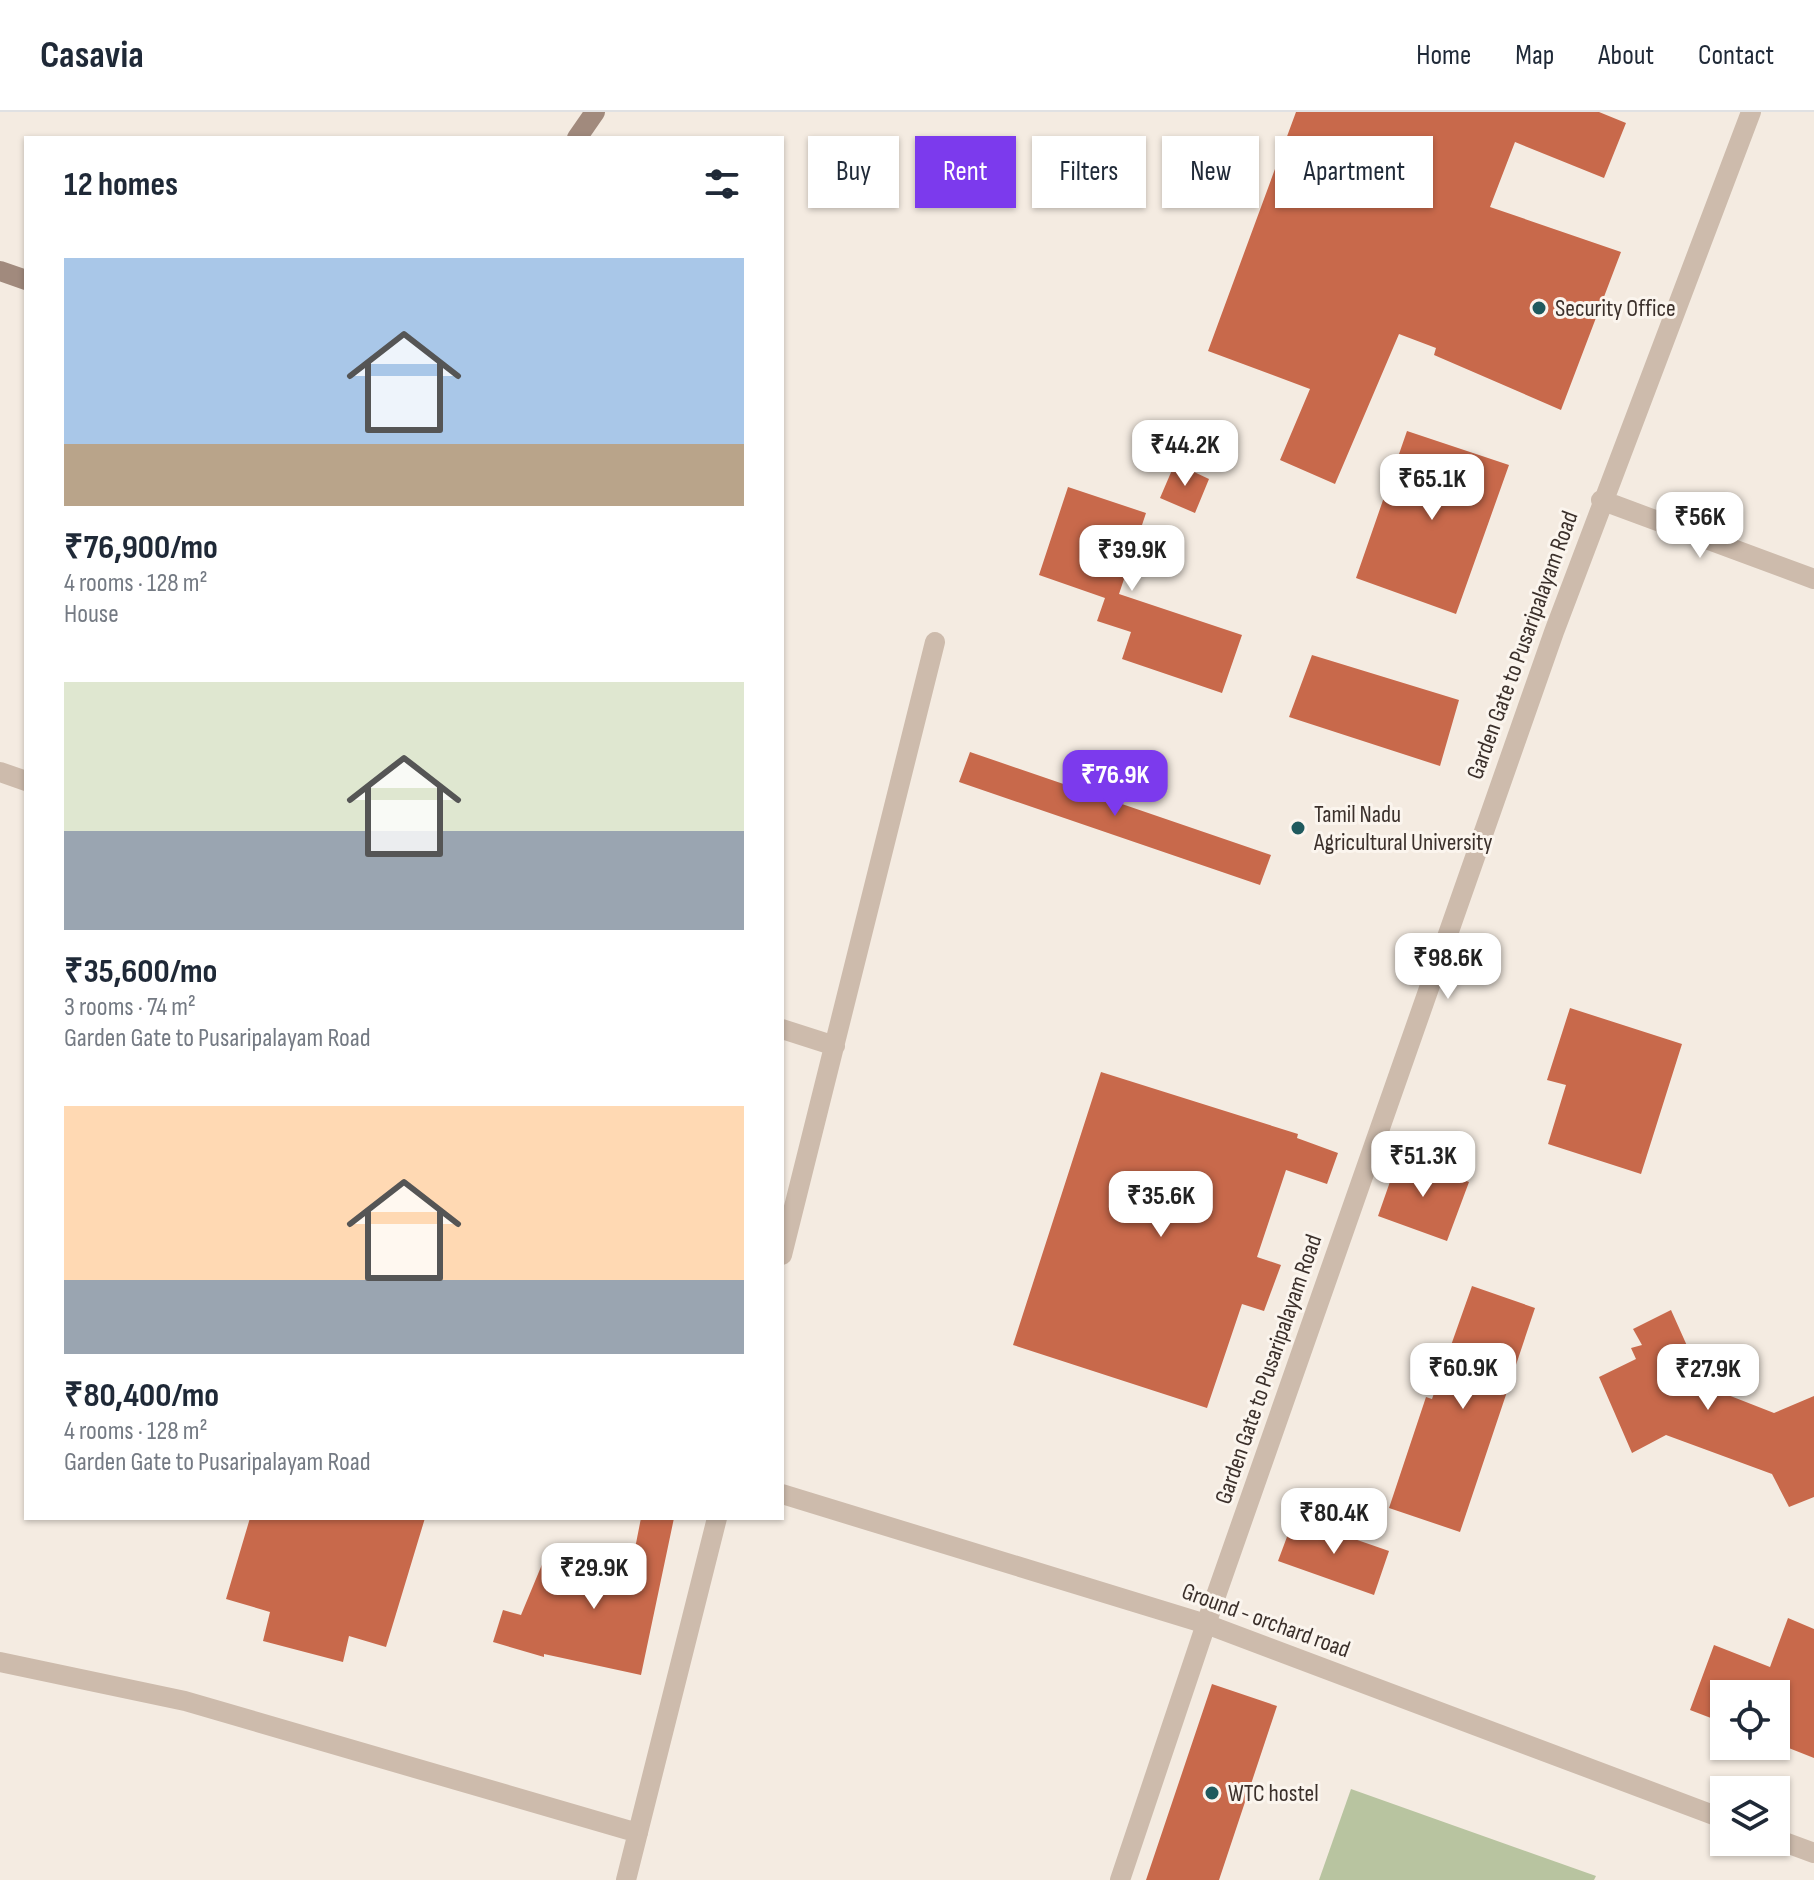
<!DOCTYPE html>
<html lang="en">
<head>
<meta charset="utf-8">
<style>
	body { margin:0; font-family:"Sofia Sans Condensed",sans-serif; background:#f2f2f3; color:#1f2937; height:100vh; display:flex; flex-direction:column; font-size:30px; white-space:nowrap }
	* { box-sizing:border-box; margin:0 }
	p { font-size:26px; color:#747a83 }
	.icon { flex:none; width:44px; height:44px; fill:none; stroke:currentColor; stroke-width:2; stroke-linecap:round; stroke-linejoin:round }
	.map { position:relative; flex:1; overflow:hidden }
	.details { position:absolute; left:24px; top:24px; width:760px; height:1384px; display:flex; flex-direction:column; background:#fff; border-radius:0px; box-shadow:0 2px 6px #0004 }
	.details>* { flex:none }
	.hud { position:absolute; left:808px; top:24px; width:760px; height:72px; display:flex; gap:16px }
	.tools { position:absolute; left:1710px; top:1568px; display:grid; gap:16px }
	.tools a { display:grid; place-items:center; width:80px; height:80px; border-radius:0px; background:#fff; box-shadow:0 2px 6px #0004; font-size:40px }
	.price { position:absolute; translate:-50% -68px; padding:0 18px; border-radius:16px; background:#fff; color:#222; font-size:26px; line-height:52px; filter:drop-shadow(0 2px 4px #0008) }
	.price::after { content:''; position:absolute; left:50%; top:48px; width:24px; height:18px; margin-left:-12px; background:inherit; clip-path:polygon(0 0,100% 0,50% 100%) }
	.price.on { background:#7c3aed; color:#fff }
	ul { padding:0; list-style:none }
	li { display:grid; align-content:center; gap:16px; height:424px; padding:0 40px }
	li span { display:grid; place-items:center; height:248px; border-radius:0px; color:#555 }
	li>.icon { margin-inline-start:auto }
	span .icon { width:144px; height:144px; fill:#fffc; stroke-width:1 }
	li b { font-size:34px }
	h2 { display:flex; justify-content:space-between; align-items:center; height:96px; padding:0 40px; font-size:34px }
	.pill { padding:0 28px; border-radius:0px; background:#fff; box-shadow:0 2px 6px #0004; font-size:28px; line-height:72px }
	.pill.on { background:#7c3aed; color:#fff }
	header { display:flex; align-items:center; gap:48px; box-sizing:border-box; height:112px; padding:0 40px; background:#fff; border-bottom:2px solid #e0e1e3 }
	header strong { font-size:38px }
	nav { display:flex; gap:44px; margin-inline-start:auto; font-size:28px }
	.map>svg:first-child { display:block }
	.green { fill:#b8c4a0 }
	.building { fill:#c8694b }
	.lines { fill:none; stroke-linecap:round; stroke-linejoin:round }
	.street { stroke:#cdbbac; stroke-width:20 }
	.secondary { stroke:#a18a7d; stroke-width:20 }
	.poi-dot { fill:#1f5a5e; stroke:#fbf5ee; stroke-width:3 }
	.labels { text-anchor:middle; stroke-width:6; stroke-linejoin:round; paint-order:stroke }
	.poi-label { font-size:24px; fill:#3b302b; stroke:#fbf5ee; text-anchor:start }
	.street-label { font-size:24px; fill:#3b302b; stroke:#fbf5ee }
</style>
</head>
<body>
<header>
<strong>Casavia</strong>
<nav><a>Home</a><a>Map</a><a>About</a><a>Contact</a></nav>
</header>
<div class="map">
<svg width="1814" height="1768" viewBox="0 0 1814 1768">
	<rect width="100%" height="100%" fill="#f4ebe1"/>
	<!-- green -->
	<path class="green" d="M1351,1677L1596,1764L1594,1768H1319Z"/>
	<!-- building -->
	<path class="building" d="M1296,0H1599L1626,11L1604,66L1515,30L1490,95L1621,140L1561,298L1434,243L1436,236L1399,222L1335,372L1280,348L1310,277L1208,239Z
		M1407,319L1509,353L1456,502L1356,466Z
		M1175,351L1209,367L1195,401L1160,386Z
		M1068,375L1146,401L1119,482L1242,523L1222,581L1122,547L1131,520L1097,509L1105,486L1039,463Z
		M1312,543L1459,588L1440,654L1289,605Z
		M970,640L1271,743L1260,773L959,670Z
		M1570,896L1682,932L1641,1062L1548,1032L1566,973L1547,968Z
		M1101,960L1298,1022L1297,1026L1338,1041L1327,1072L1286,1058L1257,1145L1281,1153L1264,1199L1242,1192L1207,1296L1013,1233Z
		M1399,1044L1469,1070L1447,1129L1378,1104Z
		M1472,1174L1535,1196L1460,1420L1389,1396L1426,1285L1432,1287Z
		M1671,1198L1705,1274L1774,1301L1814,1284V1385L1789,1395L1772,1362L1666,1323L1632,1341L1599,1265L1636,1247L1631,1236L1642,1233L1633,1217Z
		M250,1406H425L386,1535L349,1524L343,1550L263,1529L270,1500L226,1487Z
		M641,1406H674L641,1563L544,1542V1545L493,1530L503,1498L521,1503L543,1450L570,1461L567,1470L626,1482Z
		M1294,1406L1389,1439L1374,1483L1278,1449Z
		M1788,1506L1814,1517V1646L1776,1631V1582H1724V1611L1690,1598L1714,1533L1770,1555Z
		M1212,1572L1277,1594L1219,1768H1146Z"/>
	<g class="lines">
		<!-- street -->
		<path class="street" d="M1601,388L1814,467
			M0,660L26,669
			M782,917L835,934
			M782,1143L935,530
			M782,1382L1206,1512L1724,1707
			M0,1550L185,1589L638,1721
			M1776,1727L1814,1741
			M626,1768L717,1406
			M1120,1768L1206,1512L1554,520L1751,0"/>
		<!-- secondary -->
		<path class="secondary" d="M577,26L595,0
			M0,159L26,168"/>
	</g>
	<!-- markers -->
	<g class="poi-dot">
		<circle cx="1539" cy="196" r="8"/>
		<circle cx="1298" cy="716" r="8"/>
		<circle cx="1212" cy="1681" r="8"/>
	</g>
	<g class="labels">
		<!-- poi labels -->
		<g class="poi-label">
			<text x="1555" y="204">Security Office</text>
			<text x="1314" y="710">Tamil Nadu<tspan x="1314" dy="28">Agricultural University</tspan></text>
			<text x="1228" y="1689">WTC hostel</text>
		</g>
		<!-- street labels -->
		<g class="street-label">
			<text transform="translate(1522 533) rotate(-70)" y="8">Garden Gate to Pusaripalayam Road</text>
			<text transform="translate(1268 1257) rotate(-71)" y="8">Garden Gate to Pusaripalayam Road</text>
			<text transform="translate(1266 1508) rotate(20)" y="8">Ground - orchard road</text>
		</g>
	</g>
</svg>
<div class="tools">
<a><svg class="icon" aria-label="locate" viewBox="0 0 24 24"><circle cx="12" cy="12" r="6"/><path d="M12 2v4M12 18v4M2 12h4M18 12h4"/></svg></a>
<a><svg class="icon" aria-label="layers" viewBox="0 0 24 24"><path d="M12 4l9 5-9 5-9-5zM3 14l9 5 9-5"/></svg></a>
</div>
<b class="price" style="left:1185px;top:376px">₹44.2K</b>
<b class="price" style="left:1432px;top:410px">₹65.1K</b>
<b class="price" style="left:1700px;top:448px">₹56K</b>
<b class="price" style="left:1132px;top:481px">₹39.9K</b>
<b class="price on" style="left:1115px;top:706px">₹76.9K</b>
<b class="price" style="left:1448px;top:889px">₹98.6K</b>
<b class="price" style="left:1423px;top:1087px">₹51.3K</b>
<b class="price" style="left:1161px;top:1127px">₹35.6K</b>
<b class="price" style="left:1463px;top:1299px">₹60.9K</b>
<b class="price" style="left:1708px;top:1300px">₹27.9K</b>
<b class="price" style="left:1334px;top:1444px">₹80.4K</b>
<b class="price" style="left:594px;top:1499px">₹29.9K</b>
<div class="hud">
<a class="pill">Buy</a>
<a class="pill on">Rent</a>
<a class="pill">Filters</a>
<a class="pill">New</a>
<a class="pill">Apartment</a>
</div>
<section class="details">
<h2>12 homes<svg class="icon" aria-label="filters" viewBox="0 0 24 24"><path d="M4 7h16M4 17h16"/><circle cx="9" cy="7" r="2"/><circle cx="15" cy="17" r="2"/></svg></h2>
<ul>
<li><span style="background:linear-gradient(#a9c7e8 75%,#b9a48a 0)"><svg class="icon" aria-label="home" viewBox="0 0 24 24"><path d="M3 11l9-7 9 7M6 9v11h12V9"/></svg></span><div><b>₹76,900/mo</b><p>4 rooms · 128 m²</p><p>House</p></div></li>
<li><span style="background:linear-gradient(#dfe7d0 60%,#9aa5b1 0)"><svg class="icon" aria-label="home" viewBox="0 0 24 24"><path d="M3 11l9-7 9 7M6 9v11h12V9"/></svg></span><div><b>₹35,600/mo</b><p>3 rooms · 74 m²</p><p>Garden Gate to Pusaripalayam Road</p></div></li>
<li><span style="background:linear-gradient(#ffd9b3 70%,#9aa5b1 0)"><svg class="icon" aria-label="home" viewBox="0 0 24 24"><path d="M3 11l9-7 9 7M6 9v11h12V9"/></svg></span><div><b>₹80,400/mo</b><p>4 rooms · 128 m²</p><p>Garden Gate to Pusaripalayam Road</p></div></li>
</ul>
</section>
</div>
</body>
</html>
